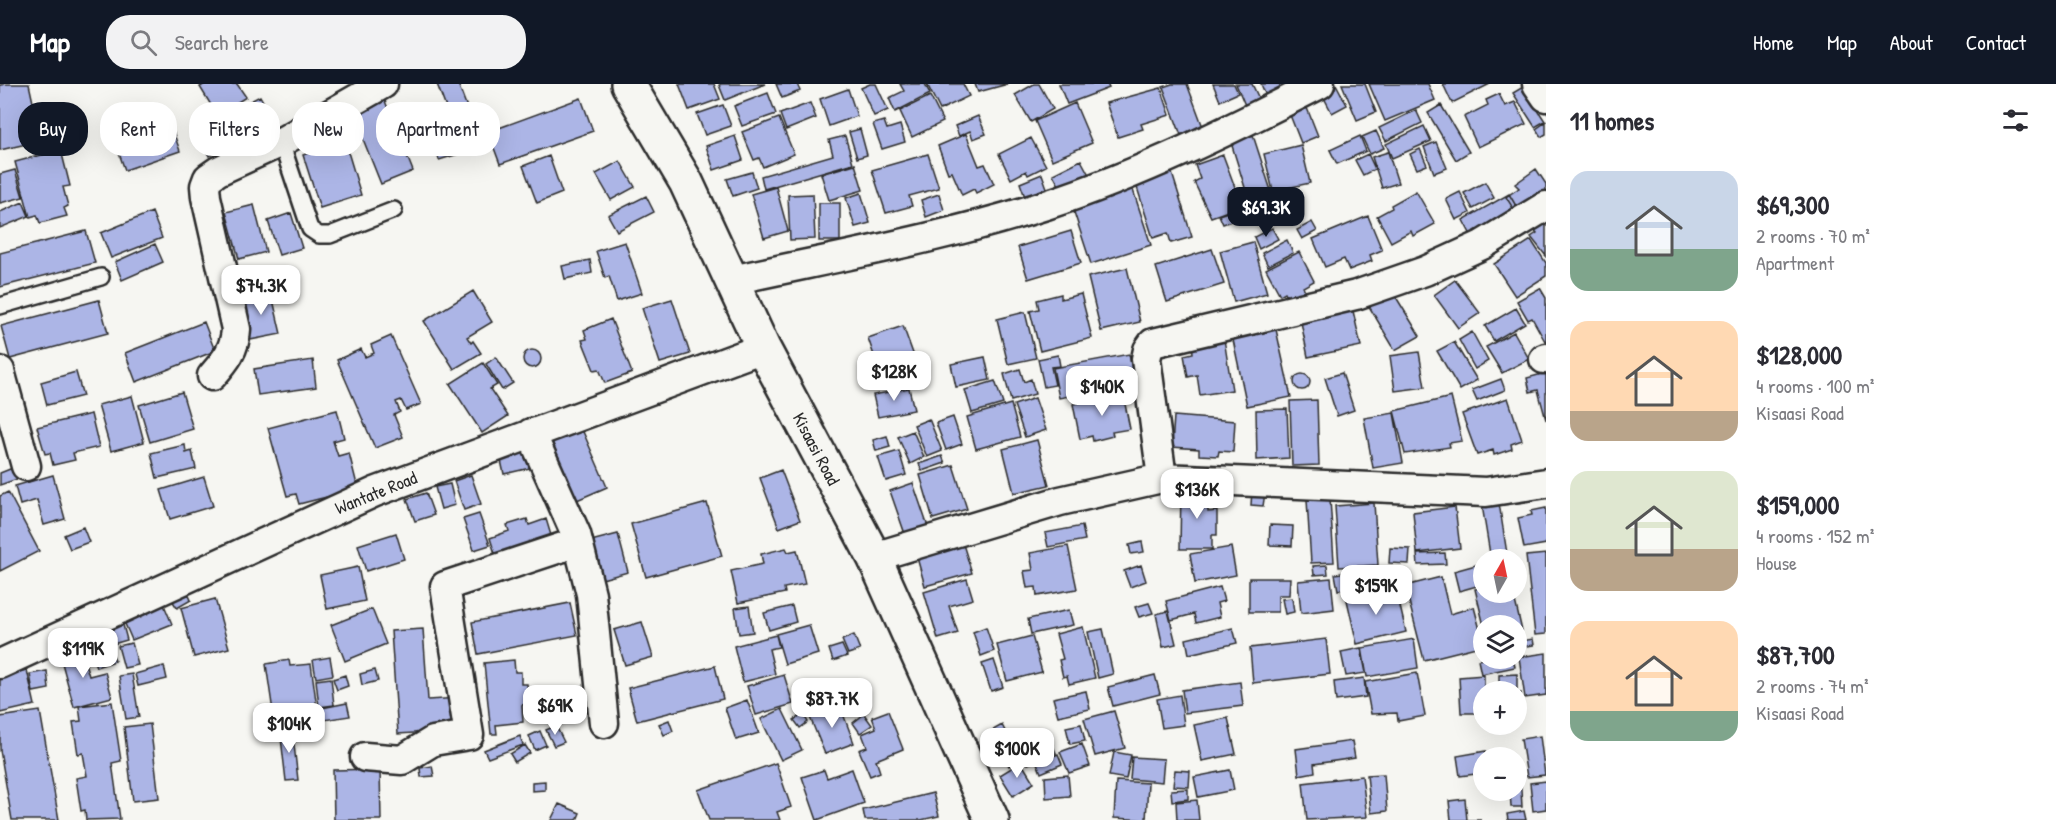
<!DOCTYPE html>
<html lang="en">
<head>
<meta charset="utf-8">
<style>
	body { margin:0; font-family:"Patrick Hand",sans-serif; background:#f2f2f3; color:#2b2b33; height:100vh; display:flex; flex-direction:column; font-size:22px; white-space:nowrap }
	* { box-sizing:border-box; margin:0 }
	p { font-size:20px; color:#7c7c81 }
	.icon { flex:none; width:33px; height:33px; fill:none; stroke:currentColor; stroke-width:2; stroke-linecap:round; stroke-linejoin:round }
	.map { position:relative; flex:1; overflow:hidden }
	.sheet { display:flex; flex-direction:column; background:#fff; width:510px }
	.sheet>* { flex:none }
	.banner { position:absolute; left:18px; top:18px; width:570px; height:54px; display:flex; gap:12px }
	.needle { width:39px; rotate:9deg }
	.fabs { position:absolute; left:1473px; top:465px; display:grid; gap:12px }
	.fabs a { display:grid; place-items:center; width:54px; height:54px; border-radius:50%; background:#fff; box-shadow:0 6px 24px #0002; font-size:30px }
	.price { position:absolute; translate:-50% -51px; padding:0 14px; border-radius:12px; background:#fff; color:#222; font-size:20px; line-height:39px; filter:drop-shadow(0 2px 3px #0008) }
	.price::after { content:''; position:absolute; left:50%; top:36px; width:18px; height:14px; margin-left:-9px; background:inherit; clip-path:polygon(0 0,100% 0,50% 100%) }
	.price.on { background:#111827; color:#fff }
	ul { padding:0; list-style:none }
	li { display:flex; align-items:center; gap:18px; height:150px; padding:0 24px }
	li span { display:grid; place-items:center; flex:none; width:168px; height:120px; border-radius:18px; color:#555 }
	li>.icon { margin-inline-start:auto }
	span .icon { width:72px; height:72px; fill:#fffc; stroke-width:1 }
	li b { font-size:26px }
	h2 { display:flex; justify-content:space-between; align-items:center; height:72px; padding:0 24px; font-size:26px }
	.tag { padding:0 21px; border-radius:24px; background:#fff; box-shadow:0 6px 24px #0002; font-size:21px; line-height:54px }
	.tag.on { background:#111827; color:#fff }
	header { display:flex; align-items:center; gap:36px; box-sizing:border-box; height:84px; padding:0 30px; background:#111827; color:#fff }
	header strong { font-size:28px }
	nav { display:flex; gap:33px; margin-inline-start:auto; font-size:21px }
	.search { width:420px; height:54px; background:#f2f2f3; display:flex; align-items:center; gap:15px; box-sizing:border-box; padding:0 21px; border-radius:24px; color:#7c7c81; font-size:22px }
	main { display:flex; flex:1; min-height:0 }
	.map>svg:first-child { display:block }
	.building { fill:#acb5e6; stroke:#2b2b2b; stroke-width:1.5 }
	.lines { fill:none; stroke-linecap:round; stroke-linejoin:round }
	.service-casing { stroke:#2b2b2b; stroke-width:20 }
	.minor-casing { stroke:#2b2b2b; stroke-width:33 }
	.secondary-casing { stroke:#2b2b2b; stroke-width:38 }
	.service { stroke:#f6f6f2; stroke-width:15 }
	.minor { stroke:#f6f6f2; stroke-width:28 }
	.secondary { stroke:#f6f6f2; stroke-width:33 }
	.labels { text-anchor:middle; stroke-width:4.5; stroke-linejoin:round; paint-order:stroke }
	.street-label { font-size:18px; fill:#2b2b2b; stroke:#f6f6f2 }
</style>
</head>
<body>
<header>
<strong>Map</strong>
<div class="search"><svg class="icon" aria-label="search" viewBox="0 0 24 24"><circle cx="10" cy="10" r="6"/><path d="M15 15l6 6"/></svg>Search here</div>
<nav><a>Home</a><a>Map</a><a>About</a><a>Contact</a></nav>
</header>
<main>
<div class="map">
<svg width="1546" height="736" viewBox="0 0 1546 736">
	<rect width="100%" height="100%" fill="#f6f6f2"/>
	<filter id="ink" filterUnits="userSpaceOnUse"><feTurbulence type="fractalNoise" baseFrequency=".0167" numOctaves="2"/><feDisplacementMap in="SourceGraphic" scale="12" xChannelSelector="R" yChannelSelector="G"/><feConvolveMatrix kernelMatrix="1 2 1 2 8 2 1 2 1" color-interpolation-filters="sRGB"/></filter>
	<g filter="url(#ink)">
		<!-- building -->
		<path class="building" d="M6,0H29L36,32L26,34L31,59L0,66V1Z
			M205,0H237L246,13L217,31L200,3Z
			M437,0H458L468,26L449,32Z
			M679,0H714L720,15L689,26Z
			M721,0H765L725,16L719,1Z
			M776,0H797L800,7L782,14Z
			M870,0H876L888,26L874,32L861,4Z
			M900,0H925L930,10L895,28L889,14L904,7Z
			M927,0H963L969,12L940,26Z
			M975,0H1008L978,8Z
			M1034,0H1039L1053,25L1031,38L1015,11Z
			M1059,0H1107L1109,4L1067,20Z
			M1172,0H1187L1203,43L1181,51L1163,3Z
			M1213,0H1234L1238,9L1220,17Z
			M1236,0H1252L1261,19L1247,26Z
			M1261,0H1292L1266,12Z
			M1336,0L1347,21L1332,29L1321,8Z
			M1342,0H1365L1376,28L1357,36Z
			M1369,0H1428L1435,16L1385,37Z
			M1443,0H1490L1452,19Z
			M1523,3L1545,37L1535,43L1513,9Z
			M1161,4L1170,31L1141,40L1143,45L1118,53L1106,19Z
			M848,5L857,32L829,42L820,15Z
			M768,9L776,30L742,42L734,22Z
			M1499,10L1505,22L1515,18L1526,40L1478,63L1464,33L1488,21L1486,16Z
			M260,12L275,38L209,72L195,46Z
			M383,12L413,87L381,100L351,25Z
			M930,12L943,38L912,53L900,27Z
			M581,14L593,47L500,80L488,48Z
			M810,19L816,34L786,46L780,30Z
			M1075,19L1092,59L1052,76L1035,37Z
			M723,21L731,42L705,51L697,30Z
			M1441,21L1469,68L1456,76L1428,29Z
			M1307,24L1318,52L1301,59L1290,31Z
			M1416,26L1422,39L1386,57L1379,44Z
			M166,27L180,67L125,86L111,47Z
			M978,32L986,50L973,55L970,47L959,52L955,42Z
			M779,34L794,70L763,83L759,74L754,76L742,48Z
			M457,37L460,48L472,44L478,64L439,76L433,52L438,51L436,42Z
			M884,37L887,45L900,41L905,58L882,65L873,40Z
			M1546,38V50L1541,53L1536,45Z
			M1424,42L1431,57L1392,74L1386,60Z
			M860,45L867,71L857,74L849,48Z
			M1251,45L1274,116L1251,123L1229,52Z
			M1376,47L1384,64L1370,70L1362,53Z
			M966,50L979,82L985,80L994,100L976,109L974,105L962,111L952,88L948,89L938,62Z
			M735,52L743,76L714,86L706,62Z
			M845,52L853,79L764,105L761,92L833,71L829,56Z
			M1360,52L1366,67L1337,80L1330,66Z
			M1031,54L1046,82L1028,91L1026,87L1011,95L999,70Z
			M345,58L361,111L320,124L303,71Z
			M1436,58L1447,84L1434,89L1424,63Z
			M1301,61L1310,99L1273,107L1264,70Z
			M1420,65L1427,81L1417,85L1410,70Z
			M61,66L70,102L63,103L68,122L64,124L67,132L40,139L37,131L30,133L15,78Z
			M1388,68L1398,99L1382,104L1372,73Z
			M928,70L939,104L909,112L912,122L886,129L872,86Z
			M1368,70L1375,85L1363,91L1355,76Z
			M1223,71L1242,122L1211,133L1194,98L1200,95L1195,81Z
			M549,72L562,109L537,119L523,82Z
			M1081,76L1089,91L1061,105L1053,90Z
			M620,77L635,103L611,116L596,90Z
			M855,80L863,106L829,116L821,90Z
			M1536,85L1546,100V113L1518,132L1506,113L1519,104L1515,100Z
			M15,86L23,113L0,119V90Z
			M1171,86L1192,153L1171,159L1168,149L1153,154L1135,97Z
			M752,88L757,104L733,112L727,95Z
			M1042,90L1047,104L1025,113L1020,99Z
			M1485,98L1494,114L1473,125L1464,109Z
			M776,103L788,147L764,154L751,110Z
			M1132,103L1151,161L1091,180L1072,122Z
			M1416,107L1435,140L1413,152L1411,147L1391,158L1377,132L1392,124L1391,121Z
			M1460,108L1470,129L1456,136L1446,115Z
			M861,109L870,139L855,143L846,114Z
			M813,110L815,155L790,156L788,111Z
			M939,110L944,126L926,133L921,116Z
			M1509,110L1519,127L1472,153L1463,136Z
			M646,112L654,128L617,147L608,131Z
			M23,118L29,132L0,144V128Z
			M819,119H840V157H819Z
			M254,121L266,168L239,175L226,128Z
			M1236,125L1239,134L1223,140L1219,131Z
			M152,128L162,154L111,174L101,149Z
			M291,129L302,164L279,171L268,137Z
			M1368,132L1382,166L1370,171L1372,177L1349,186L1344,175L1325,183L1313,155Z
			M1546,134V172L1531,153L1537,149L1532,144Z
			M1312,138L1317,147L1302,155L1297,146Z
			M1272,144L1278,155L1259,165L1254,153Z
			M86,147L95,179L0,203V169Z
			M1071,147L1081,179L1028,195L1018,163Z
			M1287,156L1293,169L1268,182L1262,169Z
			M1531,156L1546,179V192L1515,212L1494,180Z
			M625,158L642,209L617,217L609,192L605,194L596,167Z
			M1253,158L1267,209L1234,218L1220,167Z
			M155,160L163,178L122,196L115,178Z
			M1212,165L1224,200L1167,218L1156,183Z
			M1299,168L1314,197L1303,203L1305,208L1289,216L1285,208L1280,211L1266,185Z
			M590,176L592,189L565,195L562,182Z
			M1127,184L1140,238L1101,247L1088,193Z
			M1455,196L1480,229L1458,244L1434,211Z
			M1540,204L1546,214V259L1532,234L1528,236L1517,217Z
			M1391,205L1420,252L1395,266L1367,219Z
			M271,207L281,250L250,256L241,213Z
			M473,207L492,238L467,253L471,259L473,257L481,269L454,285L424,237Z
			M1061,210V215L1081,210L1092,254L1040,267L1030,227L1039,225L1037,216Z
			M672,215L690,270L660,279L642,224Z
			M99,216L108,249L10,275L1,242Z
			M1347,224L1348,228L1353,227L1361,262L1308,273L1300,233Z
			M1516,224L1525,239L1494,257L1485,242Z
			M1025,228L1036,274L1008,280L997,235Z
			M611,235L632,289L605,299L599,285L594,286L582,256L587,255L584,246Z
			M204,238L215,267L136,298L125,269Z
			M1275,241L1291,313L1247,322L1232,251Z
			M903,242L919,286L883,298L868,254Z
			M1472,248L1488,277L1475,285L1459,256Z
			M1514,248L1529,275L1502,289L1486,263Z
			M391,252L421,320L406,326L401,316L396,318L400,328L394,331L403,353L375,364L337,276L361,265L365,273L374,269L371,261Z
			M1224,255L1232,306L1200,311L1197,291L1188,293L1184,271L1193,269L1192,260Z
			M1454,258L1477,296L1460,306L1437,267Z
			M523 275a9 9 0 1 1 18 0a9 9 0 1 1-18 0Z
			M1419,268L1425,303L1395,307L1390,272Z
			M1129,270L1135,300L1059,314L1053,284Z
			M1058,271L1060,282L1051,283L1055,301L1044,303L1038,275Z
			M496,273L513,299L502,306L486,280Z
			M985,273L990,296L956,303L951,280Z
			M313,276L316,303L258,311L254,285Z
			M483,279L497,301L490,305L508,332L482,349L450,300Z
			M1020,285L1024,298L1031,295L1035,310L1011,317L1004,290Z
			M76,288L83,312L47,321L41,298Z
			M1342,289L1354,326L1337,332L1325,294Z
			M1546,289V336L1538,306L1530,308L1527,294Z
			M1294 298a8 8 0 1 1 16 0a8 8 0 1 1-16 0Z
			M1501,295L1505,306L1477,317L1472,306Z
			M995,297L1003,320L972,329L965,306Z
			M909,304L914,326L878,333L873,311Z
			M182,308L193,345L150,358L139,321Z
			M1123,310L1130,345L1112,348L1113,352L1093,357L1092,352L1080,355L1073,320Z
			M132,312L144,358L111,367L98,321Z
			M1451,313L1462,357L1449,359L1450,363L1405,370L1394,327Z
			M1035,314L1046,346L1025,353L1014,321Z
			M1508,314L1522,356L1511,360L1512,365L1494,371L1493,366L1477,371L1462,330Z
			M1317,316L1319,381L1292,382L1290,317Z
			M1011,320L1020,353L976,365L967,333Z
			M1287,325L1289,374L1257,376L1256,326Z
			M337,326L344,354L333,357L338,372L349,369L358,405L299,420L296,410L287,412L268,344Z
			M1394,329L1403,379L1373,384L1364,334Z
			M91,330L99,363L73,369L75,376L53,381L50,369L45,370L37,343Z
			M1174,332L1235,337L1233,368L1219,367L1218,372L1199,371V365L1172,363Z
			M953,333L962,360L946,366L936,339Z
			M929,335L942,367L927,373L914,341Z
			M581,343L607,403L577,416L551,356Z
			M913,347L924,373L910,380L898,353Z
			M887,352L890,363L876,367L873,356Z
			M1037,356L1049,401L1014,409L1003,365Z
			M185,361L186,369L192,367L196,385L157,394L151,369Z
			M526,366L530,384L504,390L500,372Z
			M899,367L906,391L886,397L878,373Z
			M942,372L945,379L922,387L919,380Z
			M953,381L967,425L933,435L920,391Z
			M15,383L20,394L0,401V389Z
			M781,386L800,436L779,444L760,394Z
			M53,391L65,435L44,441L37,416L20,421L15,402Z
			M471,391L481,420L464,426L454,397Z
			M204,393L213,422L170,435L161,406Z
			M913,399L928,443L905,450L890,407Z
			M450,400L455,421L441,425L435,403Z
			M1181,403L1207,404L1208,428L1217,427V451H1212V465H1180Z
			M1252,407L1265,409L1263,422L1251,421Z
			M8,408L39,467L0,487V412Z
			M426,409L434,431L415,437L407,415Z
			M1330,415L1334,478L1311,479L1307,416Z
			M707,419L722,472L646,493L631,440Z
			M1374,419L1378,481L1339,483L1335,422Z
			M1499,419L1508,476H1491L1482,421Z
			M1455,423L1460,464L1417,469L1413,428Z
			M1546,424V460L1524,464L1518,434L1532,431L1531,427Z
			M479,430L490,461L474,466L463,435Z
			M527,435L529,441L546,435L553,458L497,476L490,454L509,447L507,441Z
			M1270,441L1293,442L1292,462L1269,461Z
			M1082,442L1085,456L1048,463L1045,449Z
			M83,443L89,458L70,465L64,451Z
			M396,449L404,475L366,487L358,461Z
			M618,450L628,488L602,495L591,457Z
			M962,457L972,489L925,502L916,470Z
			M1142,458L1144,468L1131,470L1129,461Z
			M1068,462L1077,505L1037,512L1036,503L1027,504L1024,487L1033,486L1030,469Z
			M1231,463L1236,491L1195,499L1190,470Z
			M786,464L788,468L797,466L805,500L784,504L785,509L738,519L731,487L763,480L761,470Z
			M1390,464L1410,465L1409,480L1389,479Z
			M1445,469L1446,480L1418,481L1417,470Z
			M1546,470V550L1535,551L1526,472Z
			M1483,479L1484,500L1459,507L1454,487Z
			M1141,481L1146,497L1130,503L1124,487Z
			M1327,481L1328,490L1314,491L1313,482Z
			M358,483L365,517L327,525L320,491Z
			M1358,486L1361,501L1338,506L1335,490Z
			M1441,493L1450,530L1474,523L1484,561L1424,576L1405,502Z
			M1249,494H1290L1289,511H1278V528H1249Z
			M1331,494L1334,525L1301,529L1298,497Z
			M967,495L973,515L949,522L958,549L938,555L924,508Z
			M1220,503L1224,517L1217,519L1220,533L1196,539L1194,530L1171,536L1166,517Z
			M1484,503V508H1513L1522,547L1516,548V542H1484L1475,505Z
			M1396,505L1406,548L1357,560L1347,516Z
			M187,507L191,516L177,524L172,516Z
			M1292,514L1294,528L1285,530L1282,515Z
			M215,515L229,564L194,573L181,524Z
			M162,516L172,540L132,556L122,533Z
			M570,519L577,551L478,570L472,538Z
			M1149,519L1153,529L1139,533L1135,523Z
			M749,522L753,548L739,550L735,524Z
			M792,522L796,538L769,546L764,529Z
			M372,525L386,560L345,577L331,541Z
			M1069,526L1073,541L1031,550L1028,535Z
			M1168,527L1176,560L1163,563L1156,530Z
			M642,538L653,573L625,581L614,546Z
			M123,541L127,556L113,560L109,544Z
			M809,541L818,570L785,580L776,550Z
			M986,543L994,567L981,572L973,548Z
			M1083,543L1095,594L1069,600L1067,592L1063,593L1059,576L1063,575L1056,550Z
			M1233,544L1237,559L1189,570L1186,555Z
			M423,545L428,616L460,614L462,646L398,650L391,547Z
			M1103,545L1113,590L1098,594L1088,548Z
			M106,550L115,577L96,583L87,556Z
			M776,551L779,563L769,565L775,590L743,598L734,562Z
			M854,551L860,566L848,570L842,556Z
			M1032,552L1042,588L1007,597L997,561Z
			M1326,555L1330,590L1253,599L1250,564Z
			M1414,555L1418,584L1367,593L1362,564Z
			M1533,555L1534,561L1516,564V558Z
			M132,559L138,581L124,584L118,562Z
			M842,561L847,572L833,577L829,565Z
			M80,562L89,592L105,588L112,613L74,623L59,568Z
			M1361,564L1366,589L1346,592L1341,568Z
			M1546,569V611L1525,614L1519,573Z
			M330,573L333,591L316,594L313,576Z
			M1487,574H1513L1515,583L1481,590L1478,576Z
			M289,576L290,582L311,580L318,632L282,637L281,632L277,633L278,641H275L266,580Z
			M514,576L515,588H521V600H527L529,620L522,621L523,638L496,641L497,650H491L484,579Z
			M994,576L1003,603L991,607L982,580Z
			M164,582L167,595L138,602L135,590Z
			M715,582L723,615L637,637L628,604Z
			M27,586L35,621L0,629V592Z
			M375,586L378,597L362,601L360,590Z
			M47,587L49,605L33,608L30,590Z
			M1417,589L1425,632L1398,637L1397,629L1371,630L1365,598Z
			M132,590L139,633L126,635L119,592Z
			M1517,590V606H1499V591Z
			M345,591L348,602L337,606L333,595Z
			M784,591L793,620L756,631L747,602Z
			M1155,591L1160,610L1113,622L1108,603Z
			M1484,591V629H1461L1459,593Z
			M331,594L334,621L319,623L316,596Z
			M1364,594L1366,613L1336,617L1334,598Z
			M1240,598L1243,622L1185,629L1182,606Z
			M1086,607L1090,625L1058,632L1053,614Z
			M1516,609H1521L1520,633H1516Z
			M1180,611L1184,641L1162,644L1157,615Z
			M747,616L759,649L736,656L725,624Z
			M112,618L121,677L112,679L120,735L86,736L85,726L81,727L76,694L87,692L83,669L78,670L73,638L81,637L79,622Z
			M347,619L350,632L324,636L322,624Z
			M839,619L854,659L825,670L809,631Z
			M782,625L802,666L781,676L761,635Z
			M40,627L59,736H12L0,666V633Z
			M888,627L903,665L876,676L880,688L870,692L859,666L867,663L862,650L876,644L872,633Z
			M1114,627L1125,664L1095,672L1084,635Z
			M803,630L808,638L800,644L794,636Z
			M864,630L872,641L860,649L853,639Z
			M1228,634L1236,670L1202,677L1194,641Z
			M669,636L673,647L664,651L659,640Z
			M150,640L159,714L133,717L124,643Z
			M1081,640L1085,657L1070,660L1066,643Z
			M1002,641L1008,653L993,662L986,650Z
			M556,642L564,658L554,662L546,646Z
			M292,643L298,696L286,697L280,645Z
			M540,647L546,661L535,666L529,652Z
			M1047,647L1056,669L1028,680L1020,658Z
			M520,652L523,661L488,674L484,666Z
			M1540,652L1545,691L1527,693L1521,655Z
			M1352,657L1355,674L1314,680L1315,688L1299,691L1296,665Z
			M1012,658L1022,675L1009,682L1000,664Z
			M1082,660L1090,682L1069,689L1060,668Z
			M525,661L530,669L515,678L510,670Z
			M1486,667L1484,689L1460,692L1457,672Z
			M1114,668L1131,671L1126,695L1109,692Z
			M1058,670L1062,680L1041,689L1037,679Z
			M1132,673L1164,675L1162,698L1130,695Z
			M1021,678L1034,699L1013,712L1000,691Z
			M776,679L791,723L777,728L780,736H709L698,706Z
			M432,682L434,692L421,693L420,684Z
			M380,685L381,736H334L333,686Z
			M852,685L864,719L817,736L802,693L824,686L827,694Z
			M1175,686L1190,687L1189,703L1173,702Z
			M1230,686L1234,706L1198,713L1194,693Z
			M1516,688H1520L1522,723H1511L1510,706H1516Z
			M1384,690L1387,727L1371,729L1367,691Z
			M1068,691L1070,712L1046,714L1045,693Z
			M1362,692L1367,733L1307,736L1303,699Z
			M545,697V706L532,707V698Z
			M1116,697L1148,699L1146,736L1114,734Z
			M1546,697V725L1533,727L1530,699Z
			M1188,705V715L1172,717L1171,706Z
			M933,709L939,732L921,736H865L863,726Z
			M1465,715L1467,736H1481H1451L1449,717Z
			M1197,716L1199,736H1177L1176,718Z
			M559,720L580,729L577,736H551Z
			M1524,727L1526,736H1508L1507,730Z"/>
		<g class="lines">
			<!-- service casing -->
			<g class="service-casing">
				<path id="service" d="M281,58L310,145L319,151H330L394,126
					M0,222L101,193"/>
			</g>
			<!-- minor casing -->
			<g class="minor-casing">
				<path id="minor" d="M1537,0L1546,13
					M732,196C837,173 944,154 1046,121C1141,90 1232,45 1320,0
					M1544,275L1546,274
					M0,287L26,382
					M212,292C225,277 235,266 236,245L206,113L205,102L208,94L218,87L281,58L383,0
					M531,349L576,450L591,510L604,639
					M1162,394L1146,275L1148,266L1153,259L1356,211L1425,187L1482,161L1546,122
					M874,473L1060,417L1162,394L1486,408L1546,399
					M0,580L375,408L763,264
					M365,673L402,676L433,657L469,651L445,502L578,458"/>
			</g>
			<!-- secondary casing -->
			<g class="secondary-casing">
				<path id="secondary" d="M628,0L686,98L763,264L874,473L992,736"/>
			</g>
			<!-- service -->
			<use href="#service" class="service"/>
			<!-- minor -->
			<use href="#minor" class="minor"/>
			<!-- secondary -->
			<use href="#secondary" class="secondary"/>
		</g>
	</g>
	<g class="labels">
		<!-- street labels -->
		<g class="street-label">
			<text transform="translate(816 365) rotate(62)" y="6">Kisaasi Road</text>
			<text transform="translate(376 409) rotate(-22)" y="6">Wantate Road</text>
		</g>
	</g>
</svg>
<div class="fabs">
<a><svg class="needle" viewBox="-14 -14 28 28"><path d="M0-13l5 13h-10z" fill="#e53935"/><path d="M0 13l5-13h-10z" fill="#7c7c81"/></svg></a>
<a><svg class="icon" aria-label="layers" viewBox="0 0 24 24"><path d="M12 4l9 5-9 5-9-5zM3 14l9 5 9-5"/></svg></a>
<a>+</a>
<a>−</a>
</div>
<b class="price on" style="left:1266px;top:154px">$69.3K</b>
<b class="price" style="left:261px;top:232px">$74.3K</b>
<b class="price" style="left:894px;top:318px">$128K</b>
<b class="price" style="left:1102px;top:333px">$140K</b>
<b class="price" style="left:1197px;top:436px">$136K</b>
<b class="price" style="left:1376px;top:532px">$159K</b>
<b class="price" style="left:83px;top:595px">$119K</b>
<b class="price" style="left:832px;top:645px">$87.7K</b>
<b class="price" style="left:555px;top:652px">$69K</b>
<b class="price" style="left:289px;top:670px">$104K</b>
<b class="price" style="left:1017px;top:695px">$100K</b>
<div class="banner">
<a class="tag on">Buy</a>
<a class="tag">Rent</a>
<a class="tag">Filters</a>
<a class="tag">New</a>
<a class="tag">Apartment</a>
</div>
</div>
<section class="sheet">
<h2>11 homes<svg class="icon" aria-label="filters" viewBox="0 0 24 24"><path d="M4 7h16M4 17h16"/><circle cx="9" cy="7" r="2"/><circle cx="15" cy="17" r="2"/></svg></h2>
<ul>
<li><span style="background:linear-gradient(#c9d6e8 65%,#7fa58c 0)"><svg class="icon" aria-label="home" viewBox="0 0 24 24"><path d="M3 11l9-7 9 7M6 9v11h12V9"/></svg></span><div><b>$69,300</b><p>2 rooms · 70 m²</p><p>Apartment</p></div></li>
<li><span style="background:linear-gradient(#ffd9b3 75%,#b9a48a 0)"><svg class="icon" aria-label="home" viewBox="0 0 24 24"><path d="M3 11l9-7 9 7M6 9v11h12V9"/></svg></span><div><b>$128,000</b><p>4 rooms · 100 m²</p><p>Kisaasi Road</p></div></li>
<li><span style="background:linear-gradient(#dfe7d0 65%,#b9a48a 0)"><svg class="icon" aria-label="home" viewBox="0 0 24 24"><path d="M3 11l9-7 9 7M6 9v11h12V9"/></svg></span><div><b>$159,000</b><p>4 rooms · 152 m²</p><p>House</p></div></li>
<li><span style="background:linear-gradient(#ffd9b3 75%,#7fa58c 0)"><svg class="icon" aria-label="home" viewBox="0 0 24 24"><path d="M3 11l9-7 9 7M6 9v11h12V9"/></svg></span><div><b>$87,700</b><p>2 rooms · 74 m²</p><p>Kisaasi Road</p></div></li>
</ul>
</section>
</main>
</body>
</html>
